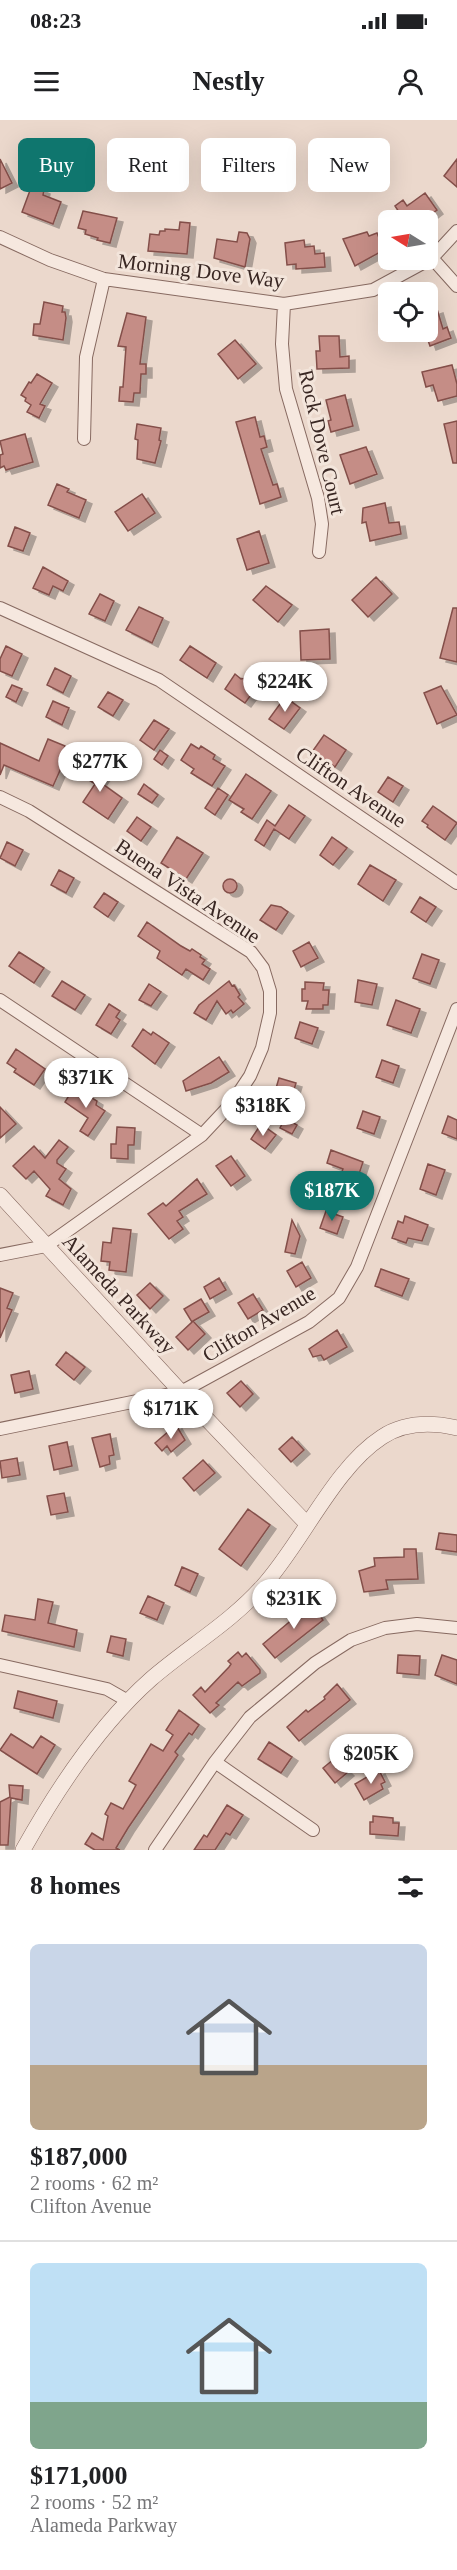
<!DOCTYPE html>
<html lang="en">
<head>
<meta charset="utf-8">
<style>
	body { margin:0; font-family:"Times New Roman",serif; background:#f2f2f2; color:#202124; height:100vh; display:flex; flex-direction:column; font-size:22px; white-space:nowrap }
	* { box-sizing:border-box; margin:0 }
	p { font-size:20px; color:#757577 }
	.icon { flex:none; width:33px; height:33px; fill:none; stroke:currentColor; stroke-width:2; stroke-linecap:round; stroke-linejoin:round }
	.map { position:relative; height:1730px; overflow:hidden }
	.sheet { display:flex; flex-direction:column; background:#fff; flex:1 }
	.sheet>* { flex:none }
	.top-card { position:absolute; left:18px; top:18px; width:422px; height:54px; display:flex; gap:12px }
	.needle { width:39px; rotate:281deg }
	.fabs { position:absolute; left:378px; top:90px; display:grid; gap:12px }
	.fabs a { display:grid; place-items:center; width:60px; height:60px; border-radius:9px; background:#fff; box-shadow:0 6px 24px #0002; font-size:30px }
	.price { position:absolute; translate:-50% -51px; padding:0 14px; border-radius:21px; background:#fff; color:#222; font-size:20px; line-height:39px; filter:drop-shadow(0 2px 3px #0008) }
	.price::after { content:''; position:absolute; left:50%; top:36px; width:18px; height:14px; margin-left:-9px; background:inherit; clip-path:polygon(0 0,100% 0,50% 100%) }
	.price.active { background:#0f766e; color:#fff }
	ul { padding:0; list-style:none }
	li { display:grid; align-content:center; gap:12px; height:318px; padding:0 30px }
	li+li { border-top:2px solid #e0e0e0 }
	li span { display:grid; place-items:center; height:186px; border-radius:9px; color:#555 }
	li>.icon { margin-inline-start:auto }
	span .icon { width:108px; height:108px; fill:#fffc; stroke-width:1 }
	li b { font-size:26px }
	h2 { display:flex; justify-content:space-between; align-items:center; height:72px; padding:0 30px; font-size:26px }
	.pill { padding:0 21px; border-radius:9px; background:#fff; box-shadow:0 6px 24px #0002; font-size:21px; line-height:54px }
	.pill.active { background:#0f766e; color:#fff }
	.status { display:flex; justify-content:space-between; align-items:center; height:42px; padding:0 30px; background:#fff; direction:ltr }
	.status svg { height:16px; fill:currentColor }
	header { display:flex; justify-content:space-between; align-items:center; height:78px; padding:0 30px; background:#fff; font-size:27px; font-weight:700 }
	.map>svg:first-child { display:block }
	.building { fill:#c58d86; stroke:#844f4a; stroke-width:1.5; filter:url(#shadow) }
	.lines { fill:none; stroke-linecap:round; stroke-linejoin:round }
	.minor-casing { stroke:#876a61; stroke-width:14 }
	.tertiary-casing { stroke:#876a61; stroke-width:16 }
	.minor { stroke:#f6e8df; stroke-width:12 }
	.tertiary { stroke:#f6e8df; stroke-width:15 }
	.labels { text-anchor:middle; stroke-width:6; stroke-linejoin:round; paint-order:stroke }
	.street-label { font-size:21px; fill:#392723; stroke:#f3e5db }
</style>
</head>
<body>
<div class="status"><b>08:23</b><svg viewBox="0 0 49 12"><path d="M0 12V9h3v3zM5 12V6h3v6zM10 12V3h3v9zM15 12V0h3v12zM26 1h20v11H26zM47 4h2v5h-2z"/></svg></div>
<header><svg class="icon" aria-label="menu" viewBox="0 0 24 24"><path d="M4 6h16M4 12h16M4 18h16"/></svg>Nestly<svg class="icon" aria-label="person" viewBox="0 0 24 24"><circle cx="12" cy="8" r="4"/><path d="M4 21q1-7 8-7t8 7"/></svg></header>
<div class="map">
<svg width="457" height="1730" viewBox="0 0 457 1730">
	<defs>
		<filter id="shadow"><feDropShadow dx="6" dy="4" stdDeviation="0" flood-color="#0004"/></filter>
	</defs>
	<rect width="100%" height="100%" fill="#ebd8cc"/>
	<!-- building -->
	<path class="building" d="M0,39L12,63L0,69Z
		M457,39V67L444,56Z
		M32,65L44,70L43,75L61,82L53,104L22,92Z
		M425,73L437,90L424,100H404L395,86L403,80L407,86Z
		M83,91L117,98L110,123L97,120L98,118L85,114L86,110L78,108Z
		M180,102L190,103L187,134L148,131L150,114L159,115L160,111H165V109L179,110Z
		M239,112L247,113L250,119L245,147L214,138L217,119L237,122Z
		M367,112L369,116L377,113L384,130L355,146L343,119Z
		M304,120L305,127L314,126L315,134L324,133L325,147L296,149V144L287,145L285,123Z
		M44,182L63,186L62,192H65L66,198L63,220L33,215L34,204H40Z
		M437,189L443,209L447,207L451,218L430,226L425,212H428V192Z
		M127,193L146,197L140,244H146V254H141L140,273H134L133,282L119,281L120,267H123L126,227L118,226Z
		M319,216H339L340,237L349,236V248L317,249L316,231H320Z
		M235,220L256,244L238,259L218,234Z
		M452,245L457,264V276L438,281L433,265L426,267L422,252Z
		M37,254L52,263L40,284L45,286L39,298L27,292L31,285L25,281L26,278L21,275L29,262L31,263Z
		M345,275L353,306L331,312L328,301L331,300L326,280Z
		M255,297L260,317L264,316L267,327L261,329L273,365L277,364L281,377L260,384L236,302Z
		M457,301V343H453L444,304Z
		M137,304L161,308L159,320L161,321L155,343L137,339L138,320L135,319Z
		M25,314L33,342L6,350L4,346L0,348V335L3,334L0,321Z
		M366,327L377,354L350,364L340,335Z
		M57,364L69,369L67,372L86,380L79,398L48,385Z
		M142,374L155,393L128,411L115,392Z
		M385,383L389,403L399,402L401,414L370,421L366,402L362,403L363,388Z
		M15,407L30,413L23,431L8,426Z
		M259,411L269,443L247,450L237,419Z
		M43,447L68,461L63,471L53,466L49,475L33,468Z
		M376,457L392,474L368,497L352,480Z
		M266,466L292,485L278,502L253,480Z
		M100,474L114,481L105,501L89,494Z
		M139,487L163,498L152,523L126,510Z
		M453,488H457V542L440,538Z
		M329,509L330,539L301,540L300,511Z
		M6,526L22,534L12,556L0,551V539Z
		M190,526L216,543L207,558L180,540Z
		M55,548L71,556L63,573L47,565Z
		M235,554L241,559L255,556L256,568L245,583L225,569Z
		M284,556L294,563L285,575L276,568Z
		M12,565L22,569L16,582L6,577Z
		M441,566L457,595L437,604L424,573Z
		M108,572L123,580L113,596L98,587Z
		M285,577L300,588L284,609L269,599Z
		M53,581L69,588L62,605L46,597Z
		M154,600L169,609L154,630L140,620Z
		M324,615L346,630L335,647L312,632Z
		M48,619L65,626L63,632L73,636L67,648L62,646L53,666L4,645L0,655V623L39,641Z
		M191,624L199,629L201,626L215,635L213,639L225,646L212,666L191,653L194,649L181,640Z
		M160,630L168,636L162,645L154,639Z
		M93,642L104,650L102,653L105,655L100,662L122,678L108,699L83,682L95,664L83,656Z
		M246,654L271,671L252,699L241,692L244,689L229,680Z
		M388,657L403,666L393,682L378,672Z
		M144,664L158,675L152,683L138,674Z
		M218,668L228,675L215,695L205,688Z
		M289,685L305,696L289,719L274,709L264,726L255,720L267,700L275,706Z
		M433,686L457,703L445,720L427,707L428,705L422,701Z
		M137,697L151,707L141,721L127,711Z
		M177,717L203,733L186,759L161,743Z
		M332,717L347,728L333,745L320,735Z
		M7,722L23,730L15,746L0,738Z
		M370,745L396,760L383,781L358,764Z
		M59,750L74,758L66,773L51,765Z
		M223 766a7 7 0 1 1 14 0a7 7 0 1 1-14 0Z
		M104,773L118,782L108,797L94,787Z
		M420,777L436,787L426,802L411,792Z
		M271,785L281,787L288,792L276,810L260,800Z
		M147,802L181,826L190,831L192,829L201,835L200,837L205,840L202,844L210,849L203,860L186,849L182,855L157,838L160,831L138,816Z
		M309,822L318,838L301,847L293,831Z
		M19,832L44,848L34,863L9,846Z
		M422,834L439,840L430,864L413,858Z
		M358,860L377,864L372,885L355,882Z
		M62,861L85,875L75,890L52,876Z
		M229,861L232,866L234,865L240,875L238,877L244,884L233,893L231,890L226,894L217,881L206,900L194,893L199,885Z
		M305,862L324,863L323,870H329L328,885H323V889H306L308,881H302V869H305Z
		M149,864L161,872L151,886L139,880Z
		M396,880L420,889L411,913L387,905Z
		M109,884L120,891L116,897L120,900L111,914L96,905Z
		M300,902L318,908L312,924L295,918Z
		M143,909L151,915L153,912L169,923L155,944L132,926Z
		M16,929L45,949L34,965L14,952L16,949L7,943Z
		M219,937L229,952L211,963L186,971L183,961Z
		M382,940L399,946L393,963L376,957Z
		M279,958L296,963L291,980L274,975Z
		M74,967L97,981L96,985L105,991L88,1016L80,1011L88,998L65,982Z
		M0,987L16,1004L0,1018Z
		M363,991L380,997L374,1014L357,1008Z
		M448,996L457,1000V1019L442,1013Z
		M285,998L297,1005L292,1014L280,1008Z
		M261,1004L276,1015L265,1029L251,1019Z
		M117,1007L135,1008L134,1025H128V1039L111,1038V1024H116Z
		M59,1020L68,1027L57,1040V1043L66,1049L59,1059L71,1069L63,1085L46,1076L50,1069L34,1051L26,1059L13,1046L34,1026L45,1038Z
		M331,1030L363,1042L357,1060L341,1054L343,1049L327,1043Z
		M231,1036L245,1056L231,1066L216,1046Z
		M428,1044L445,1050L436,1075L420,1069Z
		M197,1059L207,1074L179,1091L183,1097L177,1101L183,1109L169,1119L148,1094L163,1083L166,1086Z
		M326,1091L343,1097L337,1114L320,1108Z
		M405,1096L428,1105L422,1121L408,1118L406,1123L392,1118L398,1101L403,1103Z
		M292,1100L300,1116L295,1134L285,1132Z
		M113,1108L131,1110L126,1152L109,1150L110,1142L101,1141L103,1122L111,1123Z
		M302,1142L311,1158L296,1167L287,1151Z
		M381,1149L409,1159L402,1176L375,1166Z
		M219,1158L226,1170L210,1179L204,1167Z
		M150,1163L163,1176L150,1189L137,1175Z
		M0,1168L13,1173L7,1188L12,1190L0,1218Z
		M253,1174L263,1190L248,1199L238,1183Z
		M201,1179L209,1192L193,1201L205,1214L188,1230L176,1217L192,1202L184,1189Z
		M337,1210L347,1227L324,1240L321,1235L313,1237L309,1229Z
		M66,1232L85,1247L74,1260L56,1245Z
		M29,1251L33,1269L15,1273L11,1255Z
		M241,1261L253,1274L240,1287L227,1273Z
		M176,1305L185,1320L171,1332L167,1326L162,1331L155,1323Z
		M110,1314L114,1335L109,1336L110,1344L100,1347L92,1318Z
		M292,1317L304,1330L291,1342L279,1329Z
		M67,1322L72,1346L54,1350L49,1326Z
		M17,1338L20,1355L2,1358L0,1341Z
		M203,1340L215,1353L194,1371L183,1358Z
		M64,1373L68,1392L51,1395L47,1376Z
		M248,1389L270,1405L241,1446L219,1429Z
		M439,1413L457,1415V1432L436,1429Z
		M404,1429H416L418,1459L386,1460L388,1469L364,1472L359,1451L375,1446L374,1438L404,1437Z
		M182,1447L198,1454L190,1472L175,1465Z
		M148,1476L164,1483L157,1500L140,1493Z
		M38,1479L53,1482L48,1503L77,1510L74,1527L2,1511L5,1495L35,1500Z
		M310,1482L323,1500L275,1538L263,1524L294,1498L291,1495Z
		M111,1516L126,1519L123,1536L107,1532Z
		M238,1532L242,1537L246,1533L260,1550V1553L242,1566L238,1562L216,1583L219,1585L210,1593L193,1575L201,1567L205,1572L229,1547L231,1544L228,1541Z
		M398,1535L420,1536L419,1555L397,1553Z
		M442,1535L457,1540V1564L435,1555Z
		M337,1564L350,1580L299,1621L287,1607L306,1590L308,1592L325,1579L324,1577Z
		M18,1571L57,1581L53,1598L14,1588Z
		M179,1590L199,1605L192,1615L189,1613L175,1632L178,1635L128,1708L116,1728L120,1730H95L85,1724L92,1713L103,1720L108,1696L105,1694L111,1683L123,1689L136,1665L129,1661L151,1624L163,1631L173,1615L166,1610Z
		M11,1614L33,1628L41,1616L55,1625L37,1654L0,1630Z
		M269,1622L292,1637L281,1653L258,1639Z
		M340,1634L348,1645L344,1648L348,1652L335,1663L323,1648Z
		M379,1650L385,1662L381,1664L383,1669L364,1680L355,1664Z
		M9,1665L23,1666L22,1680L11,1678L8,1725H0V1682L10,1677Z
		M227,1685L243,1695L230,1715L226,1713L215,1730H194L204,1715L207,1717Z
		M373,1696L393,1698V1703H399L398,1716L370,1714V1702H373Z"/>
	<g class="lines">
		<!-- minor casing -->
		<g class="minor-casing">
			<path id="minor" d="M0,117L50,140L104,159L284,184L373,170L432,138L457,111
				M432,138L457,166
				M284,184L282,224L286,269L318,378L322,404L319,432
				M84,319L86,237L104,159
				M0,488L159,560L457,763
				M0,677L29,691L251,832L263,848L270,871V893L262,928L250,956L232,983L202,1015L46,1126L0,1135
				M0,880L202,1015
				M0,1309L181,1272L309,1202L339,1178L357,1147L457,889
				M0,1545L107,1569L128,1581
				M215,1642L313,1710
				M155,1730L215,1642L250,1597L315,1543L351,1520L385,1508L417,1504L457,1508"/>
		</g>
		<!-- tertiary casing -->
		<g class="tertiary-casing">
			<path id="tertiary" d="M0,1075L181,1272L307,1404
				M23,1730C57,1669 99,1605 151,1559C188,1527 230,1503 263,1466C302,1423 334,1348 382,1317C405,1302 431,1302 457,1308"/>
		</g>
		<!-- minor -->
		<use href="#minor" class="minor"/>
		<!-- tertiary -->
		<use href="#tertiary" class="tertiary"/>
	</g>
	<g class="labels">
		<!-- street labels -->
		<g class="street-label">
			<text transform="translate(201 151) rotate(7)" y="7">Morning Dove Way</text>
			<text transform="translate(322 322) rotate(77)" y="7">Rock Dove Court</text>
			<text transform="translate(351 667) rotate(34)" y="7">Clifton Avenue</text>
			<text transform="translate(188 771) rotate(34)" y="7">Buena Vista Avenue</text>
			<text transform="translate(119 1174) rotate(47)" y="7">Alameda Parkway</text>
			<text transform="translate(259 1204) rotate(-31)" y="7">Clifton Avenue</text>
		</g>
	</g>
</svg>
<div class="fabs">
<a><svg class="needle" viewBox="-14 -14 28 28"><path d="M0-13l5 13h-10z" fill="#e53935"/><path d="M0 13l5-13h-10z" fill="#757577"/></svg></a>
<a><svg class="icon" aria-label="locate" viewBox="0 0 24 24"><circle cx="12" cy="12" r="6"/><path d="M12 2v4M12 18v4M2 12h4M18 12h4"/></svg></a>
</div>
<b class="price" style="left:285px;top:593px">$224K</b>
<b class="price" style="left:100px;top:673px">$277K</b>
<b class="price" style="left:86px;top:989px">$371K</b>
<b class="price" style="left:263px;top:1017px">$318K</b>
<b class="price active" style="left:332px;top:1102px">$187K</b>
<b class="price" style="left:171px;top:1320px">$171K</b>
<b class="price" style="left:294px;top:1510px">$231K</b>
<b class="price" style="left:371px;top:1665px">$205K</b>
<div class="top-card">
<a class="pill active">Buy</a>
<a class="pill">Rent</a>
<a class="pill">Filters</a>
<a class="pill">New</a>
</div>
</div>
<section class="sheet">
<h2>8 homes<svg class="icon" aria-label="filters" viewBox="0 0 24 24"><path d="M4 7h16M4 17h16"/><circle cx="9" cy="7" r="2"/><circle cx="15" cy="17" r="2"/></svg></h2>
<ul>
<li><span style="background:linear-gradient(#c9d6e8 65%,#b9a48a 0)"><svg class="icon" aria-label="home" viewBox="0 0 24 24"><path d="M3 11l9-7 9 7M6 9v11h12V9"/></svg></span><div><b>$187,000</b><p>2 rooms · 62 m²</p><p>Clifton Avenue</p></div></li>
<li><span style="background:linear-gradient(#bfe0f5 75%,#7fa58c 0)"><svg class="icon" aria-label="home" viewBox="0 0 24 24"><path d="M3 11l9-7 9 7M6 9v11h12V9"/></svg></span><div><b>$171,000</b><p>2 rooms · 52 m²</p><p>Alameda Parkway</p></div></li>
</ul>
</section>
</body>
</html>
